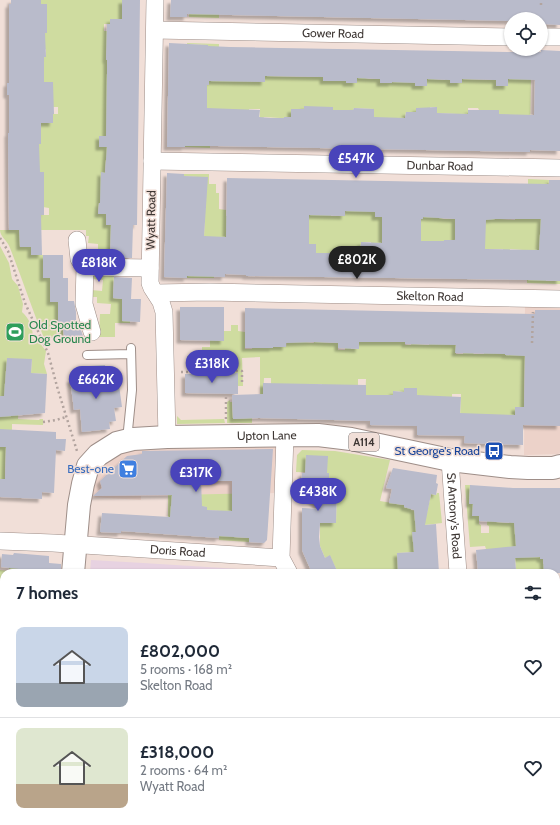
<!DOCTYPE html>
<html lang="en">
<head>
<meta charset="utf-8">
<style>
	body { margin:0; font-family:Cabin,sans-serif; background:#f2f2f3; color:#1f2937; height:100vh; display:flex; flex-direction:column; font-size:15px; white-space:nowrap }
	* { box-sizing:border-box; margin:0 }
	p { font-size:13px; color:#747a83 }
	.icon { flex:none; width:22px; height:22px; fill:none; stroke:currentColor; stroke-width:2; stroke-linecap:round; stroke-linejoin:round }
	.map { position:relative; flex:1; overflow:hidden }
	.details { position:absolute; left:0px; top:569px; width:560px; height:256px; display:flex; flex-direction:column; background:#fff; border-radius:12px 12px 0 0; box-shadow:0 1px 3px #0004 }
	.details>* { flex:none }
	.buttons { position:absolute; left:504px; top:12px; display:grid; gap:8px }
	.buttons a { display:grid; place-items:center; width:44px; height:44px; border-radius:50%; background:#fff; box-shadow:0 1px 3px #0004; font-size:20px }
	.price { position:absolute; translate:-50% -34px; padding:0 9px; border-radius:14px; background:#4944ba; color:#fff; font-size:13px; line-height:26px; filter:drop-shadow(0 1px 2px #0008) }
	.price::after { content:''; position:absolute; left:50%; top:24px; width:12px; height:9px; margin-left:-6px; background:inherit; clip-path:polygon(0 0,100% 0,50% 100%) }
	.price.on { background:#222; color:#fff }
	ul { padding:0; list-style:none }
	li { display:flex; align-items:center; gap:12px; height:100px; padding:0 16px }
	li+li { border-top:1px solid #e0e1e3 }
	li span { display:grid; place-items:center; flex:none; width:112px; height:80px; border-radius:8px; color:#555 }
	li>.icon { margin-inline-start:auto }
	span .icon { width:48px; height:48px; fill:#fffc; stroke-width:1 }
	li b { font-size:17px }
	h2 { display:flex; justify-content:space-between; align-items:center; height:48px; padding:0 16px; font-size:17px }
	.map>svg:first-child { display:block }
	.built { fill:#ecd2c9 }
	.education { fill:#e7d2e1 }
	.green { fill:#cfdca0 }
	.building { fill:#b9bbcb; fill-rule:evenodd; filter:url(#shadow) }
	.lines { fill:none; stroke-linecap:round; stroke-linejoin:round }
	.lane-casing { stroke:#9e8e88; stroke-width:10 }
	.street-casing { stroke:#9e8e88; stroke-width:18 }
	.primary-casing { stroke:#9e8e88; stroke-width:24 }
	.path { stroke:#b2a49f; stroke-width:2.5; stroke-dasharray:2 3; stroke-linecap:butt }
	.lane { stroke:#fff; stroke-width:8 }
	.street { stroke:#fff; stroke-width:17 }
	.primary { stroke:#fff; stroke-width:22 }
	.labels { text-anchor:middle; stroke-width:3; stroke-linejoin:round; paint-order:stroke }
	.shield { fill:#f1dfd8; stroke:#746965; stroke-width:1 }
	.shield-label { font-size:11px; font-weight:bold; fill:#3e3734 }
	.street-label { font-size:12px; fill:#3e3734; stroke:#f1dfd8 }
	.leisure-label { font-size:12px; fill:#27864d; stroke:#f1dfd8; text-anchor:start }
	.transit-label { font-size:12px; fill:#164399; stroke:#f1dfd8; text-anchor:end }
	.shop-label { font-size:12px; fill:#366cbe; stroke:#f1dfd8; text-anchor:end }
</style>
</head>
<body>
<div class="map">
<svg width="560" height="825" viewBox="0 0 560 825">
	<defs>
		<filter id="shadow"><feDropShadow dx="-3.5" dy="3.5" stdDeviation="1" flood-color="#0004"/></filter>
	</defs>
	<rect width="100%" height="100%" fill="#f1dfd8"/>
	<!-- built -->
	<path class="built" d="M525,305L560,306V453L558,454L524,455Z
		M277,444L275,493L143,496H141V500L91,497L98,471L102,466L120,452L138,447Z"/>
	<!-- education -->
	<path class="education" d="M91,560L143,563L256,570V573H90Z"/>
	<!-- green -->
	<path class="green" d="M35,0H122V19H110V24H104V31H122L107,45L106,60H121L106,136H99L113,147L110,160H106L105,173H101V182L107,203H99L98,213L111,214L130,225L111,227L110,261H89L90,254H98V244L88,243L89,236H86V230H29L41,226V219H29V215H49V208L43,207L28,180H44V172H27L38,144H41V137L28,123H53V114H58V107H28L53,90V82H44V74H27V58L46,57V50L27,24L47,32V4H35Z
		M219,0V18L189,17V14H201Z
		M187,43L219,44L218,79L265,76L318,77L323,66V81L346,80V83H357V76L369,79H380L381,83H392V82H403L427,67L433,79L445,80L450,68V83L461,79L496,80V86H508V79L531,77L530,133L499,114V110H479L478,108H468V132L457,114L437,113V107H430L429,131L423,108H416V112H406L405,118H374V109L354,108L353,110H346L304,120L291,109V117H284L283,129H280V118L264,117L259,128L260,109H249V117L210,138V148L185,147V146H207V130L204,116L207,85H209L208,45L187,44Z
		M184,174H209V184H216V193H219V209L226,210V216H237L331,196V216H345L346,196H375V217L423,213L444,219H495L496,199H500V219L515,220V199L528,219V179L549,180L548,188L560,194V219L546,272V281H560V284L527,283V263L523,250L510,249V253L503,262V249H489L488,262L482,247H485V241L455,239L444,261H423L382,238L381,260L371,247V242H361L360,258H332V253H327V258H319L309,244L246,237H217L214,278H187L184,235L204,236L205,216L198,184V177L184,176Z
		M0,230H25L20,237V247H31V255H43V278H50L58,302L63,324V338H44C32,309 22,278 10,248C8,241 0,237 0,230Z
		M0,246L9,263L12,279L18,286L23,304L22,312C30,319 33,328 33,339L39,342L46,351L44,364L47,374L31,373L32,359H22L18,419L39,420L40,419H43V425L12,424V430H0Z
		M95,274H114L113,298L122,299V321H130V323H115V337H99L100,314H110L111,304L97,303V297H93L91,294V290L102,291L103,280L92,279V276Z
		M210,324L224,331H231V325H238V331L245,332V349H252L253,325L266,341V348H273V326L279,347H286L287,340L314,343V326H318V342L338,343V350H345L346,327H351V349H359V342L373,328L372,342H379L380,337L399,340V342H405V345H411L412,328H414V344L429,345V342L456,329V354H463L464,344L474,354H484V345L525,352L524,408L515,407V426L460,417L461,394H452V406L417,397V388H404V392L393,391V406H370V421H369V402H365L366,379H358V387L322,401V384H306V400L271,384V378H264L263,400H260V357L242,358L243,386H238L222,373V356H202V369H187V356H202V347H210Z
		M230,400V402H232L233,419L252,418V423H227V402Z
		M177,416L181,420L224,419L225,423L177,424Z
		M0,447H6L5,479H0Z
		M302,450L335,451L390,460L380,501L404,505V507L406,508L407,498L415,491L411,510L427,513L431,494L436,495L437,493H439L442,523L416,526L417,552L397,553L399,573H338L330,556L325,558L320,546V523H336L337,486L331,485L329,482V473L296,472L297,455Z
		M465,485H470L469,504H473V516H479V524L481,525V533H489V526L487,525L488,505L495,506L494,522L509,523L510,507L540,556V559H543V564L559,562L544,573H488L487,572L516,570L515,558H519L486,549L485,546L470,547Z
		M270,493L233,537L249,538V542L219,540L221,511L207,510V507L190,506L170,518H168V495Z
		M9,562L30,568L29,573H4V618H0V570L9,571Z
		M0,630H4V653H2L1,657H0Z
		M0,680H4V821H36V825H0Z
		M556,768H560V818H556Z
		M101,821L134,822V825H100Z
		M367,821H463V825H367Z"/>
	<!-- building -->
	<path class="building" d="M11,0H41V4H47V33H45L46,57H44V82H53L54,114H53V123H41V144H39L40,172H44V215H41L42,255H31V247H20L19,230H9L8,133H9V95H7V83H9V4H11Z
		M122,0H140L137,225H133L132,258L110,257L111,225H106V214H98L99,203H100L101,172L105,173L107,147H99V136H106L107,74V60H106L107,24H110V19H122Z
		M171,0H560V25L541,24V19H511V21L187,14V17H170Z
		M169,43L208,45V46L230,47L508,52H541V50L560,51V151L530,150V152L217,146H185V147H167ZM265,76L323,77V81H346V83H357V78L380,79V83H392V82L415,83V86H427V79L450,80V83H462V79L496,80V86H508V79L535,80L534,115L499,114V110H468V114L437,113V107L416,108V112H406L405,118L374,117V109L354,108L353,110H333V107L304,106V109H291V117H284V118H271L259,117L260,110L207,108V85H209V81L265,82Z
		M167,173L184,174V176L208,177L204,236L226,237L227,178L549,184V180H560V281L527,280L246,276V275L225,274V277L187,276V278L164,277ZM345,211L375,212V217H382V243L361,242L360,258H332V253H316V244H309V215L345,216ZM423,217L455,219V240H444V241H421V219H423ZM495,219H541L539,250L485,249L486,220Z
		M43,255H63V278H68V301H74L76,312V324H79L83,336H64L63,324H58V302H50V278H43Z
		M114,277L132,278L131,299H128H141L140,322L122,321V299L113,298Z
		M180,307H224V341L180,340Z
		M245,308L535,314V310H560V426L523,425V445L464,443L465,436L417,435V426L370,425V421L259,418L233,419L232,395L263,394V383L366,385V395H393V391L404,392V388H417V395L461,397L460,413L515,415V407H524L525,356L505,355V354L455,353L456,345L405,344V342H359V349L338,348V343L314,342L286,343V347H273V348H245Z
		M7,358L32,359L31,373L47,374L45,413L0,417V396H4Z
		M105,365L108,386L119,385L122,407L114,408L116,421L109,422L110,429L82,432L80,409L74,410L70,379L90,377L89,366Z
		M238,373V394L185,393V374Z
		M0,429L56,432V439H66L65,451L56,450L54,493L42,492V499L0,497V479H5L6,447H0Z
		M273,449L267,540L264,543L249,542V538L219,536V538L121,531V533L100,532L102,513L170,517L172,495L93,496L94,495L102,488L100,481L127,456L142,454V451ZM201,481H232V511L207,510V507L202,506Z
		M306,455L328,456L327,473H329V482H331V485L337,486L336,523H320L319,537L320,546L325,558L330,555L338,573H312L302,550V508L321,509L301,491L302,473H305Z
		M393,468L437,475L436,483L438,484L436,495L431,494L425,525L436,524L439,573H398L397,553L414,552L412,532H416L414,510L404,507V505L389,503L392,489L386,488Z
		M470,485L513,488H560V573H544L543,559H540V557L515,558L516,570L478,572L476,550L516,546L514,523L479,521V516H472L473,504H469Z
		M14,553L49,556V563L61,564V573H29V570L1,567L2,554L13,555Z"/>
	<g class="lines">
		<!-- lane casing -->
		<g class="lane-casing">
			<path id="lane" d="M87,355L131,354
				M127,440L132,390L131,348
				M0,702H4"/>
		</g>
		<!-- street casing -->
		<g class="street-casing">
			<g id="street">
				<path d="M155,0L150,283L152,288L161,302L164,312L167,437"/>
				<path id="s1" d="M155,30L511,37"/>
				<path d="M541,37H560"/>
				<path id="s2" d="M152,161L560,168"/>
				<path d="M77,240L79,259L85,267L84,304L92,332"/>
				<path d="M85,267L150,268"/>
				<path id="s3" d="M156,293L210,292L560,299"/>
				<path d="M285,435L281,558L289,573"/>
				<path id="s4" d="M450,460L458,573"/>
				<path id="s5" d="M0,541L53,543L281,558"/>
				<path d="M323,821V825"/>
				<path d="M477,821V825"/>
			</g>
		</g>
		<!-- primary casing -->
		<g class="primary-casing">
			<g id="primary">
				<path id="s6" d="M73,573L79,505L83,484L88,466L98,455L117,443L133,439L167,437L318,435L351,439L450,460L510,467L528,468H553L560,466"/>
				<path d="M52,825V821"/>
			</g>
		</g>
		<!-- path -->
		<path class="path" d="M541,5V0
			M0,238L8,251L25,303L48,353L58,390L77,451
			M532,343L533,312
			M181,372L242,371V384
			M226,419V397
			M43,422L56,420L66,417"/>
		<!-- lane -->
		<use href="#lane" class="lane"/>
		<!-- street -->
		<use href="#street" class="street"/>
		<!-- primary -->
		<use href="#primary" class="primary"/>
	</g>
	<!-- icons -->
	<defs>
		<g id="stadium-square" transform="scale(1)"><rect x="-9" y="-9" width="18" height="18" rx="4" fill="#2e9e5b" stroke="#f1dfd8"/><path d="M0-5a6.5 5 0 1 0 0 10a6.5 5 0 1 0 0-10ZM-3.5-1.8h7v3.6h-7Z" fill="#fff"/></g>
		<g id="bus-square" transform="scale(1)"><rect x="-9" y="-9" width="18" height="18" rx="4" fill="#1a4fb4" stroke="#f1dfd8"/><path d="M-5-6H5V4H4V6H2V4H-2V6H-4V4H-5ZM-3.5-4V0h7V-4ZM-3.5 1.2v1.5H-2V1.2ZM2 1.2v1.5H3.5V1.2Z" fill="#fff"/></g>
		<g id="supermarket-square" transform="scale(1)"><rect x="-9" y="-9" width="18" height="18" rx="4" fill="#3f7fe0" stroke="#f1dfd8"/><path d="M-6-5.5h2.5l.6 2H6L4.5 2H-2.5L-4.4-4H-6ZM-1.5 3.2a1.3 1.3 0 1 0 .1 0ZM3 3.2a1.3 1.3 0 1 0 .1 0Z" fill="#fff"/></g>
	</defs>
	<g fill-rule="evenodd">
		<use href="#stadium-square" x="15" y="332"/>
		<use href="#bus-square" x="494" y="451"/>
		<use href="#supermarket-square" x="128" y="469"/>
	</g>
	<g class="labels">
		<!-- shield labels -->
		<rect class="shield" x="349" y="433" width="30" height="18" rx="3"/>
		<g class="shield-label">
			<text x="364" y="446">A114</text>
		</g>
		<!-- street labels -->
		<g class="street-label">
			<text dy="4" stroke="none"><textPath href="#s1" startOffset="178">Gower Road</textPath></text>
			<text dy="4" stroke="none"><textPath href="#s2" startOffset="288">Dunbar Road</textPath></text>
			<text transform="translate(151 220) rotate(-89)" y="4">Wyatt Road</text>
			<text dy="4" stroke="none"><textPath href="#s3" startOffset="274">Skelton Road</textPath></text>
			<text dy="4" stroke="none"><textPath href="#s6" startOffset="296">Upton Lane</textPath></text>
			<text dy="4" stroke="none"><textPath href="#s4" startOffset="56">St Antony's Road</textPath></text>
			<text dy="4" stroke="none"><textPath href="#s5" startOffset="178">Doris Road</textPath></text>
		</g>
		<!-- leisure labels -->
		<g class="leisure-label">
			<text x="29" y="329">Old Spotted<tspan x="29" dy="14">Dog Ground</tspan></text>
		</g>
		<!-- transit labels -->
		<g class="transit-label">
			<text x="480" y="455">St George's Road</text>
		</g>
		<!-- shop labels -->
		<g class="shop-label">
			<text x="114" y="473">Best-one</text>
		</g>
	</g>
</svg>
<div class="buttons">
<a><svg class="icon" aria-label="locate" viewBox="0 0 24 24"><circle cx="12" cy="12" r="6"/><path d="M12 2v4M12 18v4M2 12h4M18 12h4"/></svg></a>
</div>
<b class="price" style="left:356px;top:179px">£547K</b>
<b class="price on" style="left:357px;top:280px">£802K</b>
<b class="price" style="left:99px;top:283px">£818K</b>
<b class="price" style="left:212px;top:384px">£318K</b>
<b class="price" style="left:96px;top:400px">£662K</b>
<b class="price" style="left:196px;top:493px">£317K</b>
<b class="price" style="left:318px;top:512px">£438K</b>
<section class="details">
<h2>7 homes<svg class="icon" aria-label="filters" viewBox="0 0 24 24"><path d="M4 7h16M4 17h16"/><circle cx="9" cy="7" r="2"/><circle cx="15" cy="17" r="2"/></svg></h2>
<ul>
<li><span style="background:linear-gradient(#c9d6e8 70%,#9aa5b1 0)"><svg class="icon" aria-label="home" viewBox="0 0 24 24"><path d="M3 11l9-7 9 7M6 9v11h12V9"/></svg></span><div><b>£802,000</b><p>5 rooms · 168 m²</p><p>Skelton Road</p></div><svg class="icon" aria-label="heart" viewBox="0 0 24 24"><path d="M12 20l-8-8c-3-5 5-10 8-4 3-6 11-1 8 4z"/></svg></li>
<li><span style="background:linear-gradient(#dfe7d0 70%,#b9a48a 0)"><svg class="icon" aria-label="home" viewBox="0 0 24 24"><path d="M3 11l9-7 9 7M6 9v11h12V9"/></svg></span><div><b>£318,000</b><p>2 rooms · 64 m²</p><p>Wyatt Road</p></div><svg class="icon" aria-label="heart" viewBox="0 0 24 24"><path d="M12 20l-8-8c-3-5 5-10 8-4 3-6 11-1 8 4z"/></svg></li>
</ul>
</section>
</div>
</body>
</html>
